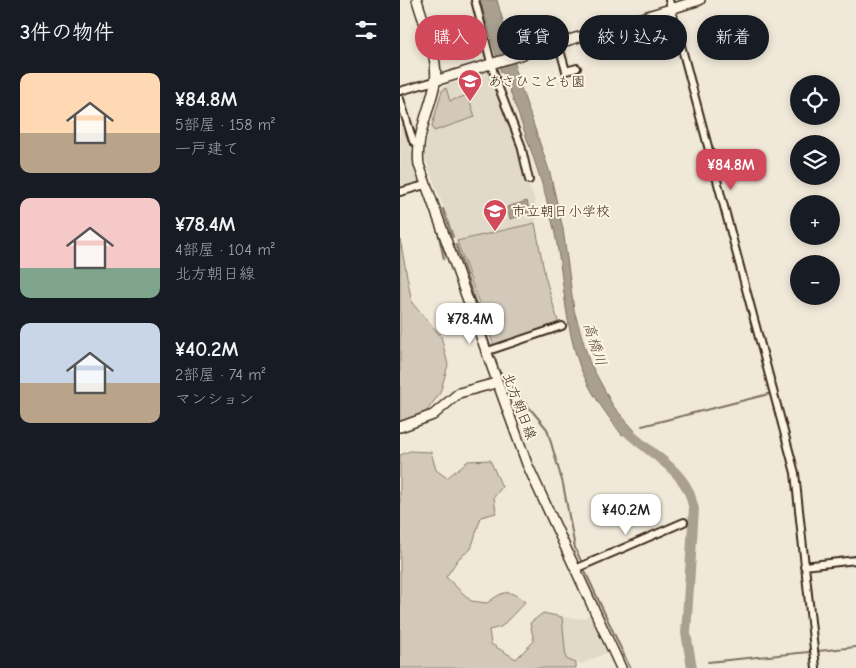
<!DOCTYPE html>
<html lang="ja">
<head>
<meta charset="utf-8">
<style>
	body { margin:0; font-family:"Comic Neue","Klee One",sans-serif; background:#20242c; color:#f1f3f6; height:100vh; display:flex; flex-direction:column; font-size:19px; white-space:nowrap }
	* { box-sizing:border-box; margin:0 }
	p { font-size:16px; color:#9ea1a6 }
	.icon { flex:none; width:28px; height:28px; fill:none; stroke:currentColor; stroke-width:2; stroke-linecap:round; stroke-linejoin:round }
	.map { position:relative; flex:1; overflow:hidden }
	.panel { display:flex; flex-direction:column; background:#171b24; width:400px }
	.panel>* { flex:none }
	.top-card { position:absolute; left:15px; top:15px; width:365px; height:45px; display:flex; gap:10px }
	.controls { position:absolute; left:390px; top:75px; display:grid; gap:10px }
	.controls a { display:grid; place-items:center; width:50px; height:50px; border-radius:50%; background:#171b24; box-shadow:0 2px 8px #0003; font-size:25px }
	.price { position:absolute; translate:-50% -42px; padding:0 11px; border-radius:10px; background:#fff; color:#222; font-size:16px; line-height:32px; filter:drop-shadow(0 1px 2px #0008) }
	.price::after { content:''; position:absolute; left:50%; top:30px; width:15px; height:11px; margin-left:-8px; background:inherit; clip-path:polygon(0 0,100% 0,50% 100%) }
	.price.on { background:#d1495b; color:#fff }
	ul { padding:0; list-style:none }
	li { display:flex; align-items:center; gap:15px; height:125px; padding:0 20px }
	li span { display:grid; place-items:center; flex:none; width:140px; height:100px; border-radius:10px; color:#555 }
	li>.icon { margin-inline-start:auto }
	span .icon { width:60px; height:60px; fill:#fffc; stroke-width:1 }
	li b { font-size:21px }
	h2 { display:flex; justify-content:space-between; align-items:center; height:60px; padding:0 20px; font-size:21px }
	.chip { padding:0 18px; border-radius:22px; background:#171b24; box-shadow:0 2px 8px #0003; font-size:18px; line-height:45px }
	.chip.on { background:#d1495b; color:#fff }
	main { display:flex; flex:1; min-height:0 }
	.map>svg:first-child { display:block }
	.built { fill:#e1d9c9 }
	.green { fill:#d2c9ba; stroke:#867a6c }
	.water { fill:#aaa091; stroke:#7e7163 }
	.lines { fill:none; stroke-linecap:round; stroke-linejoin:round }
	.stream { stroke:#7e7163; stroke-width:2 }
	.river { stroke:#aaa091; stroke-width:10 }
	.street-casing { stroke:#3b2a1e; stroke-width:10 }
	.secondary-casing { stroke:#3b2a1e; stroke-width:12 }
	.street { stroke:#fcf5e5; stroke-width:6 }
	.secondary { stroke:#fcf5e5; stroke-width:9 }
	.labels { text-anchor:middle; stroke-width:4; stroke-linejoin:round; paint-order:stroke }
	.poi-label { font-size:14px; fill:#3b2a1e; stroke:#fcf5e5; text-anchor:start }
	.street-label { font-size:14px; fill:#3b2a1e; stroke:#fcf5e5 }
	.water-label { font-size:15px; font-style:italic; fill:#625346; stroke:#fcf5e5 }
</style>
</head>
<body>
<main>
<section class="panel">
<h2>3件の物件<svg class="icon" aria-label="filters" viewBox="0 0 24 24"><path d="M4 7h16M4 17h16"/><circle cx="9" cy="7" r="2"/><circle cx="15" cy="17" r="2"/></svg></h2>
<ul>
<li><span style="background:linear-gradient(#ffd9b3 60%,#b9a48a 0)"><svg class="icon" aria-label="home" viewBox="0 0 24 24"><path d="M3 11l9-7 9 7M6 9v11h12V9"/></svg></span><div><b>¥84.8M</b><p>5部屋 · 158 m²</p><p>一戸建て</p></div></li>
<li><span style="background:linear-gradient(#f6c9c9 70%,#7fa58c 0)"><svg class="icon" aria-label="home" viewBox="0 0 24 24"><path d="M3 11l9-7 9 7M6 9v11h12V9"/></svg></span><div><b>¥78.4M</b><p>4部屋 · 104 m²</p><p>北方朝日線</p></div></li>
<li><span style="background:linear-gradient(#c9d6e8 60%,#b9a48a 0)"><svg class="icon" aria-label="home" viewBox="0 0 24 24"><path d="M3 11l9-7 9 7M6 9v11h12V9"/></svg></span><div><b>¥40.2M</b><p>2部屋 · 74 m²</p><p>マンション</p></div></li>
</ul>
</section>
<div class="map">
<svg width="456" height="668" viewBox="0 0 456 668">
	<rect width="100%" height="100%" fill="#f0e9d9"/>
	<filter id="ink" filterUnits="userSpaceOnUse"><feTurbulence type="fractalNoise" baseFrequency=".02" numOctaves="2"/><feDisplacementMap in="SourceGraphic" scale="10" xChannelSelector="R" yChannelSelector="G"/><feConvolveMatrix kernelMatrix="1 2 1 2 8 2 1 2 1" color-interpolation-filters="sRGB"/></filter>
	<g filter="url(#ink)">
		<!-- built -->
		<path class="built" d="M88,72L120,146L127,182L133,195L138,214L135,223L145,276L159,325L94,346L26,160L24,151L40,90L46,85Z
			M5,124L20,180L18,184L0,189V125Z
			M193,613L208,652L182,664L166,659L162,617L182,619Z"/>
		<!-- green -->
		<path class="green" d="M46,88L50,101L68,95L75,117L34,131L32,126L42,91Z
			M135,223L145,276L159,325L94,346L57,241Z
			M0,239L12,303L41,336L48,365L40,393L26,412L0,423Z
			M10,451L31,452L36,470L47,478L68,461L90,460L102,487L94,497L96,513L81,517L71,549L59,558L46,577L71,601L87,603C104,591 108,588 125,602L101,627L89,630L91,644L116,659L134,641L130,623L143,613L162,617L166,659L176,663V668H0V455Z"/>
		<!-- water -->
		<path class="water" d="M80,0H97L116,67L115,70L150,173L163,229L174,310L189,361L213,406L235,431L222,435C206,414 190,392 180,367C164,324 164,275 154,229C142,176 122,126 104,74L101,72Z
			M127,201L130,213L110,219L107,207Z"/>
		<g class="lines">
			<!-- stream -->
			<path class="stream" d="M43,209L53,237
				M36,223L44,259
				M56,245L90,345
				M57,304L64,319
				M95,358L99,371L147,429L163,484L175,548L181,561
				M242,426L369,394
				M184,569L230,668
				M418,651L456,647
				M308,662L409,652"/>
			<!-- river -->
			<path class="river" d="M219,423C239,447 274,462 288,490C291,496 292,503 294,509L286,633L292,668"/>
			<!-- street casing -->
			<g class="street-casing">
				<path id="street" d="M75,0L95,78L121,145L129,180
					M269,0L395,473L416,668
					M158,43L166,71L177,68
					M0,91L35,81
					M0,99L13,141L18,145
					M0,192L25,185
					M85,352L162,326
					M404,566L456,560
					M175,569L284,522"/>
			</g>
			<!-- secondary casing -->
			<g class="secondary-casing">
				<path id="secondary" d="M17,0C24,25 39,57 35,83C30,110 15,137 19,165L127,464L221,668
					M35,81L300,0
					M0,427L33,415L59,393L96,383"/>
			</g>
			<!-- street -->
			<use href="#street" class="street"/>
			<!-- secondary -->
			<use href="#secondary" class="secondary"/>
		</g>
	</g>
	<!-- icons -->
	<defs>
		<g id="school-pin" transform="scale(1.25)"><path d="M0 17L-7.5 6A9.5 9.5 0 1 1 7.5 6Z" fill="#d1495b" stroke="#fcf5e5"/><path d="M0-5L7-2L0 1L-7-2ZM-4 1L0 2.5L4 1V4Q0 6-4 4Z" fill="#fff"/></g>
	</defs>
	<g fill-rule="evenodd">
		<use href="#school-pin" x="70" y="81"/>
		<use href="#school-pin" x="95" y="211"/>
	</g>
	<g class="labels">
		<!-- poi labels -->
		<g class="poi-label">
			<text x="88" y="86">あさひこども園</text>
			<text x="112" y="216">市立朝日小学校</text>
		</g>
		<!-- street labels -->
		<g class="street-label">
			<text transform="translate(120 406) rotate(69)" y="5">北方朝日線</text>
		</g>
		<!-- water labels -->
		<g class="water-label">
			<text transform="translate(195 344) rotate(72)" y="5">高橋川</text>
		</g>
	</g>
</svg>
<div class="controls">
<a><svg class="icon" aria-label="locate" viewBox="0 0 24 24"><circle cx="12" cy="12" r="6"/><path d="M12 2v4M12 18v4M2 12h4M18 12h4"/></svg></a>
<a><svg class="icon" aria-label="layers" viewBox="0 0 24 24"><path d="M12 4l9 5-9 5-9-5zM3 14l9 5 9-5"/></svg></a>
<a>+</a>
<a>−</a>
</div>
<b class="price on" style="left:331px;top:191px">¥84.8M</b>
<b class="price" style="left:70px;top:345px">¥78.4M</b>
<b class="price" style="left:226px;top:536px">¥40.2M</b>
<div class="top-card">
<a class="chip on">購入</a>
<a class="chip">賃貸</a>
<a class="chip">絞り込み</a>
<a class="chip">新着</a>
</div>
</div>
</main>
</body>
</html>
